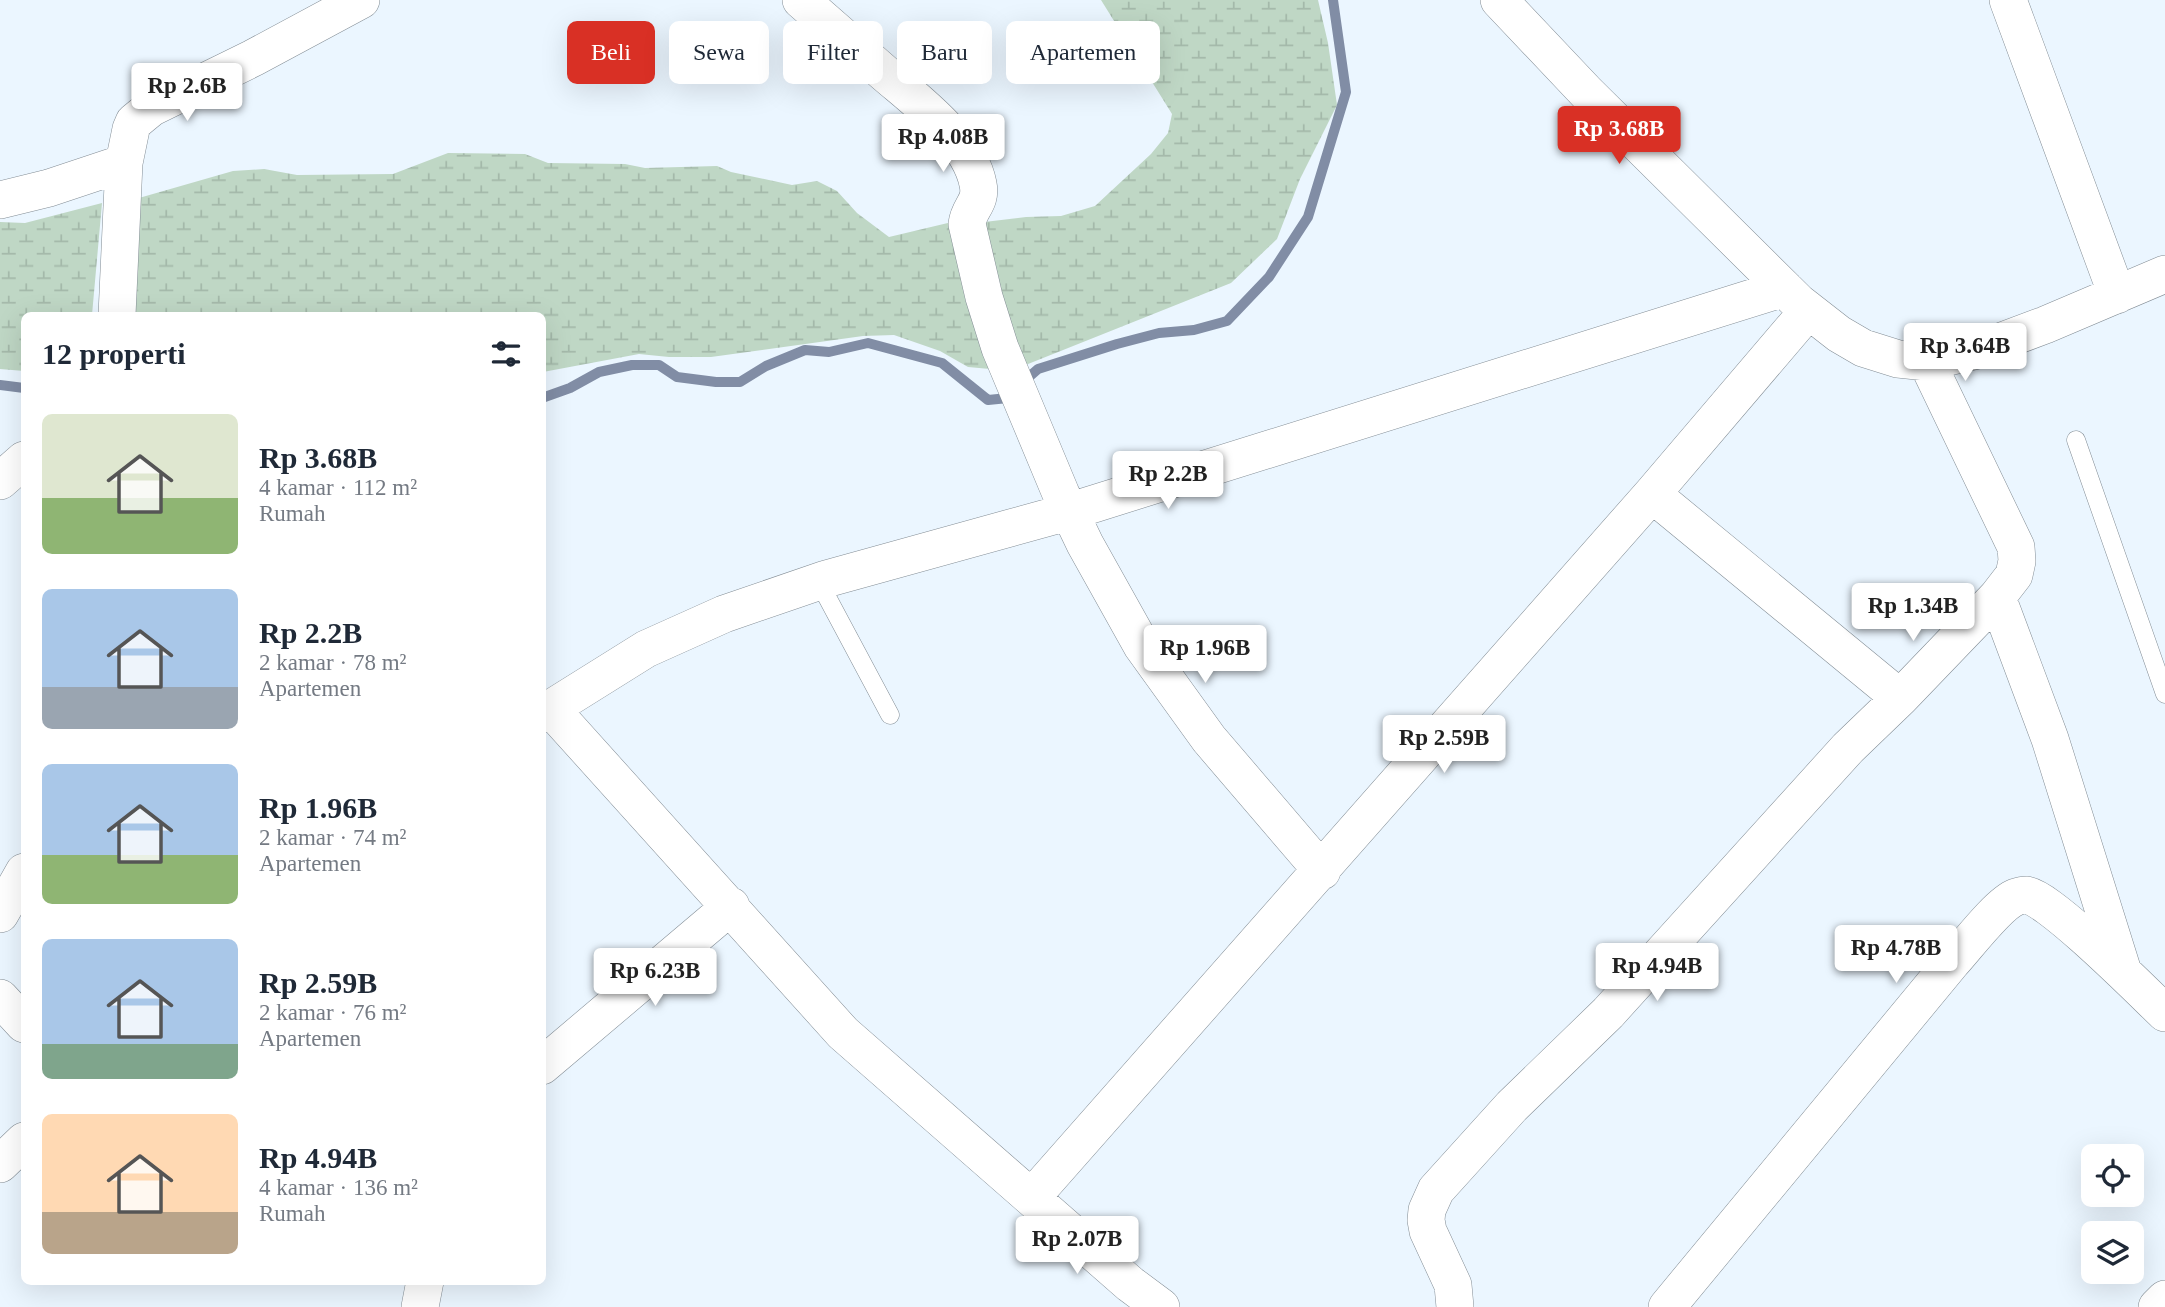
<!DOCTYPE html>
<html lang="id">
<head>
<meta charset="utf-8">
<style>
	body { margin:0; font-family:Georgia,serif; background:#f2f2f3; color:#1f2937; height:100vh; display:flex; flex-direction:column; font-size:26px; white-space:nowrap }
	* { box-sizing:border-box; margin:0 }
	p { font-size:23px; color:#747a83 }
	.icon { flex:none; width:38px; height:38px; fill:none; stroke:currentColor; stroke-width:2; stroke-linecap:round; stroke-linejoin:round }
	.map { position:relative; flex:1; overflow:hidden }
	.details { position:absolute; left:21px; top:312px; width:525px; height:973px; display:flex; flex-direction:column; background:#fff; border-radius:10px; box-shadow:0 7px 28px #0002 }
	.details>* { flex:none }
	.top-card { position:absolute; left:567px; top:21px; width:665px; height:63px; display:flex; gap:14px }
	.buttons { position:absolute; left:2081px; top:1144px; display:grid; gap:14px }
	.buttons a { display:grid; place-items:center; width:63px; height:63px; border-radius:10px; background:#fff; box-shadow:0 7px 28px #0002; font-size:35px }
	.price { position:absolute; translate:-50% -60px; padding:0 16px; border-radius:7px; background:#fff; color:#222; font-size:23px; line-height:46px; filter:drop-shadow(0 2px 4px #0008) }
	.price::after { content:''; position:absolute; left:50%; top:42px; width:21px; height:16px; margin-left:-10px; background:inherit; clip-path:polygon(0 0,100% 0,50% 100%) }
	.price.current { background:#d93025; color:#fff }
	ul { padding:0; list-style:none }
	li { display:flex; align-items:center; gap:21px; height:175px; padding:0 21px }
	li span { display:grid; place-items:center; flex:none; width:196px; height:140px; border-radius:10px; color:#555 }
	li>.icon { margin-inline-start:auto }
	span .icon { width:84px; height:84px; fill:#fffc; stroke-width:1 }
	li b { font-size:30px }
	h2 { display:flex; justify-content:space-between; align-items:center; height:84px; padding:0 21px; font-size:30px }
	.pill { padding:0 24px; border-radius:10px; background:#fff; box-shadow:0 7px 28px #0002; font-size:24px; line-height:63px }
	.pill.current { background:#d93025; color:#fff }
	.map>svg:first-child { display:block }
	.wetland { fill:url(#wetland-marsh) }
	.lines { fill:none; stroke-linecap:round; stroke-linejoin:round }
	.stream { stroke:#818da5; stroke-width:10 }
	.service-casing { stroke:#838d95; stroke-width:19 }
	.minor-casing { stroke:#838d95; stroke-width:38 }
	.service { stroke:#fff; stroke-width:18 }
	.minor { stroke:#fff; stroke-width:37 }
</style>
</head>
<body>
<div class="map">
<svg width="2165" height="1307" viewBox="0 0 2165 1307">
	<defs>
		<pattern id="wetland-marsh" width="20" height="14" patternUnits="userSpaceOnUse" patternTransform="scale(1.75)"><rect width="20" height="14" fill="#bfd7c5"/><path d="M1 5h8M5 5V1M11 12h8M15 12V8" fill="none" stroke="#a4b9aa"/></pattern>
	</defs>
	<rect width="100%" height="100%" fill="#ebf6ff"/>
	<!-- wetland -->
	<path class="wetland" d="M1101,0H1318L1328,43L1337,105L1300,179L1277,239L1231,283L1018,368L976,223L1026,217L1061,216L1095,206L1151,154L1168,133L1172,114Z
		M448,153L525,154L548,163L625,164L645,168L717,166L731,172L792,185L817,181L837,191L857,213L889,237L952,222L990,369L968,367L940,351L894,335L863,336L711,357H669L639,354L543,372L542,315H126L132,200L233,171L264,169L297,175L393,174Z
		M102,203L92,315H24V371L0,369V222L25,223Z"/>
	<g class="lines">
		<!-- stream -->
		<path class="stream" d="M1022,383L1038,369L1117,344L1159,333L1194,330L1227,321L1269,277L1308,217L1346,92L1333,0
			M0,385L24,388
			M542,398L570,388L599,372L632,365H659L677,377L716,382H740L766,366L805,350L829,352L868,343L942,363L988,400L1008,398L1010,394"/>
		<!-- service casing -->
		<g class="service-casing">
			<path id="service" d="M2076,440L2165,694
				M819,582L890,715"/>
		</g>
		<!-- minor casing -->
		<g class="minor-casing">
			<path id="minor" d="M801,0C828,24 855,47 882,71C915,100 969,138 978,184C982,203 969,207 967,224L984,297L1000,348L1061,494L1085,544L1142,646L1209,739L1322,871
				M1499,0L1587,93L1798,302L1839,334L1863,348L1898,359L1927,362L1978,350L2045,325L2165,274
				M2008,0L2117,295
				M0,200L49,188L124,163
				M117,315L124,163L131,129L134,122L151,108L253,58L361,0
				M0,481L24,460
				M1652,494L1900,698L1997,597L2014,575L2017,561L2016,547L1927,362
				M1997,597L2050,739L2123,972
				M551,709L843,1033L1130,1284L1161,1307
				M542,714L646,649L724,614L826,579L1068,512L1784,288
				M0,914L24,872
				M0,998L24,1024
				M542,1066L731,906
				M0,1164L24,1141
				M1032,1197L1652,494L1808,311
				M420,1307L425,1281
				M1455,1307L1453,1285L1428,1231L1426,1220L1427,1210L1436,1190L1512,1106L1608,1013L1848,748L1900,698
				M1667,1307L1952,962C1966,947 1998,904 2016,897C2019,896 2023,895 2026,895C2049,897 2144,993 2165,1013
				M2157,1307L2165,1299"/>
		</g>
		<!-- service -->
		<use href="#service" class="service"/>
		<!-- minor -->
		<use href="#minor" class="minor"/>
	</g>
</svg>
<div class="buttons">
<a><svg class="icon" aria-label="locate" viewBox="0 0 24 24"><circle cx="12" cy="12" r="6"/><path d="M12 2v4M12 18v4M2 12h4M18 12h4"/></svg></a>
<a><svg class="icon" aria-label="layers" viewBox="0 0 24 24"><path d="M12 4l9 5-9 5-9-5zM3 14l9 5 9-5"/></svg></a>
</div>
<b class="price" style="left:187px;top:123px">Rp 2.6B</b>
<b class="price current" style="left:1619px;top:166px">Rp 3.68B</b>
<b class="price" style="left:943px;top:174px">Rp 4.08B</b>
<b class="price" style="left:1965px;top:383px">Rp 3.64B</b>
<b class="price" style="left:1168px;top:511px">Rp 2.2B</b>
<b class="price" style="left:1913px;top:643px">Rp 1.34B</b>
<b class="price" style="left:1205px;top:685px">Rp 1.96B</b>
<b class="price" style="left:1444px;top:775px">Rp 2.59B</b>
<b class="price" style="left:1896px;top:985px">Rp 4.78B</b>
<b class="price" style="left:1657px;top:1003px">Rp 4.94B</b>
<b class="price" style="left:655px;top:1008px">Rp 6.23B</b>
<b class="price" style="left:1077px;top:1276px">Rp 2.07B</b>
<div class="top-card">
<a class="pill current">Beli</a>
<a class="pill">Sewa</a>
<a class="pill">Filter</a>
<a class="pill">Baru</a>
<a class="pill">Apartemen</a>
</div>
<section class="details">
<h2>12 properti<svg class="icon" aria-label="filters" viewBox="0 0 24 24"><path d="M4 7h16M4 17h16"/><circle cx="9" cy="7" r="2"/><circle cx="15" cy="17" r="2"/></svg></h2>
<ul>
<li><span style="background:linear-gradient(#dfe7d0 60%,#8fb573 0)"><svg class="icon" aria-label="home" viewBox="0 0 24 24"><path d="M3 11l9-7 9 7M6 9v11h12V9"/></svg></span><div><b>Rp 3.68B</b><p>4 kamar · 112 m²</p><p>Rumah</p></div></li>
<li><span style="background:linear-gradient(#a9c7e8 70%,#9aa5b1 0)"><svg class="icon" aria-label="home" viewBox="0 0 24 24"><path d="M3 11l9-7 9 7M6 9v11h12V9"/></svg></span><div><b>Rp 2.2B</b><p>2 kamar · 78 m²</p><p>Apartemen</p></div></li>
<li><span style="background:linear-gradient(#a9c7e8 65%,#8fb573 0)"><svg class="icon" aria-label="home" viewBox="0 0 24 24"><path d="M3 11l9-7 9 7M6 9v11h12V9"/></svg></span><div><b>Rp 1.96B</b><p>2 kamar · 74 m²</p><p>Apartemen</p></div></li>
<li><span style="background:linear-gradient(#a9c7e8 75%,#7fa58c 0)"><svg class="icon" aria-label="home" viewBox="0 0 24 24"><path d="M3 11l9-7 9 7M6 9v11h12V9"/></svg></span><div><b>Rp 2.59B</b><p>2 kamar · 76 m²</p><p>Apartemen</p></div></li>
<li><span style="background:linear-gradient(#ffd9b3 70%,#b9a48a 0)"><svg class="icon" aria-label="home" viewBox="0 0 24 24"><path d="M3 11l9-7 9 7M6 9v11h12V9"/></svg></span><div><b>Rp 4.94B</b><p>4 kamar · 136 m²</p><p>Rumah</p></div></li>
</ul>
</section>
</div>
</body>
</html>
